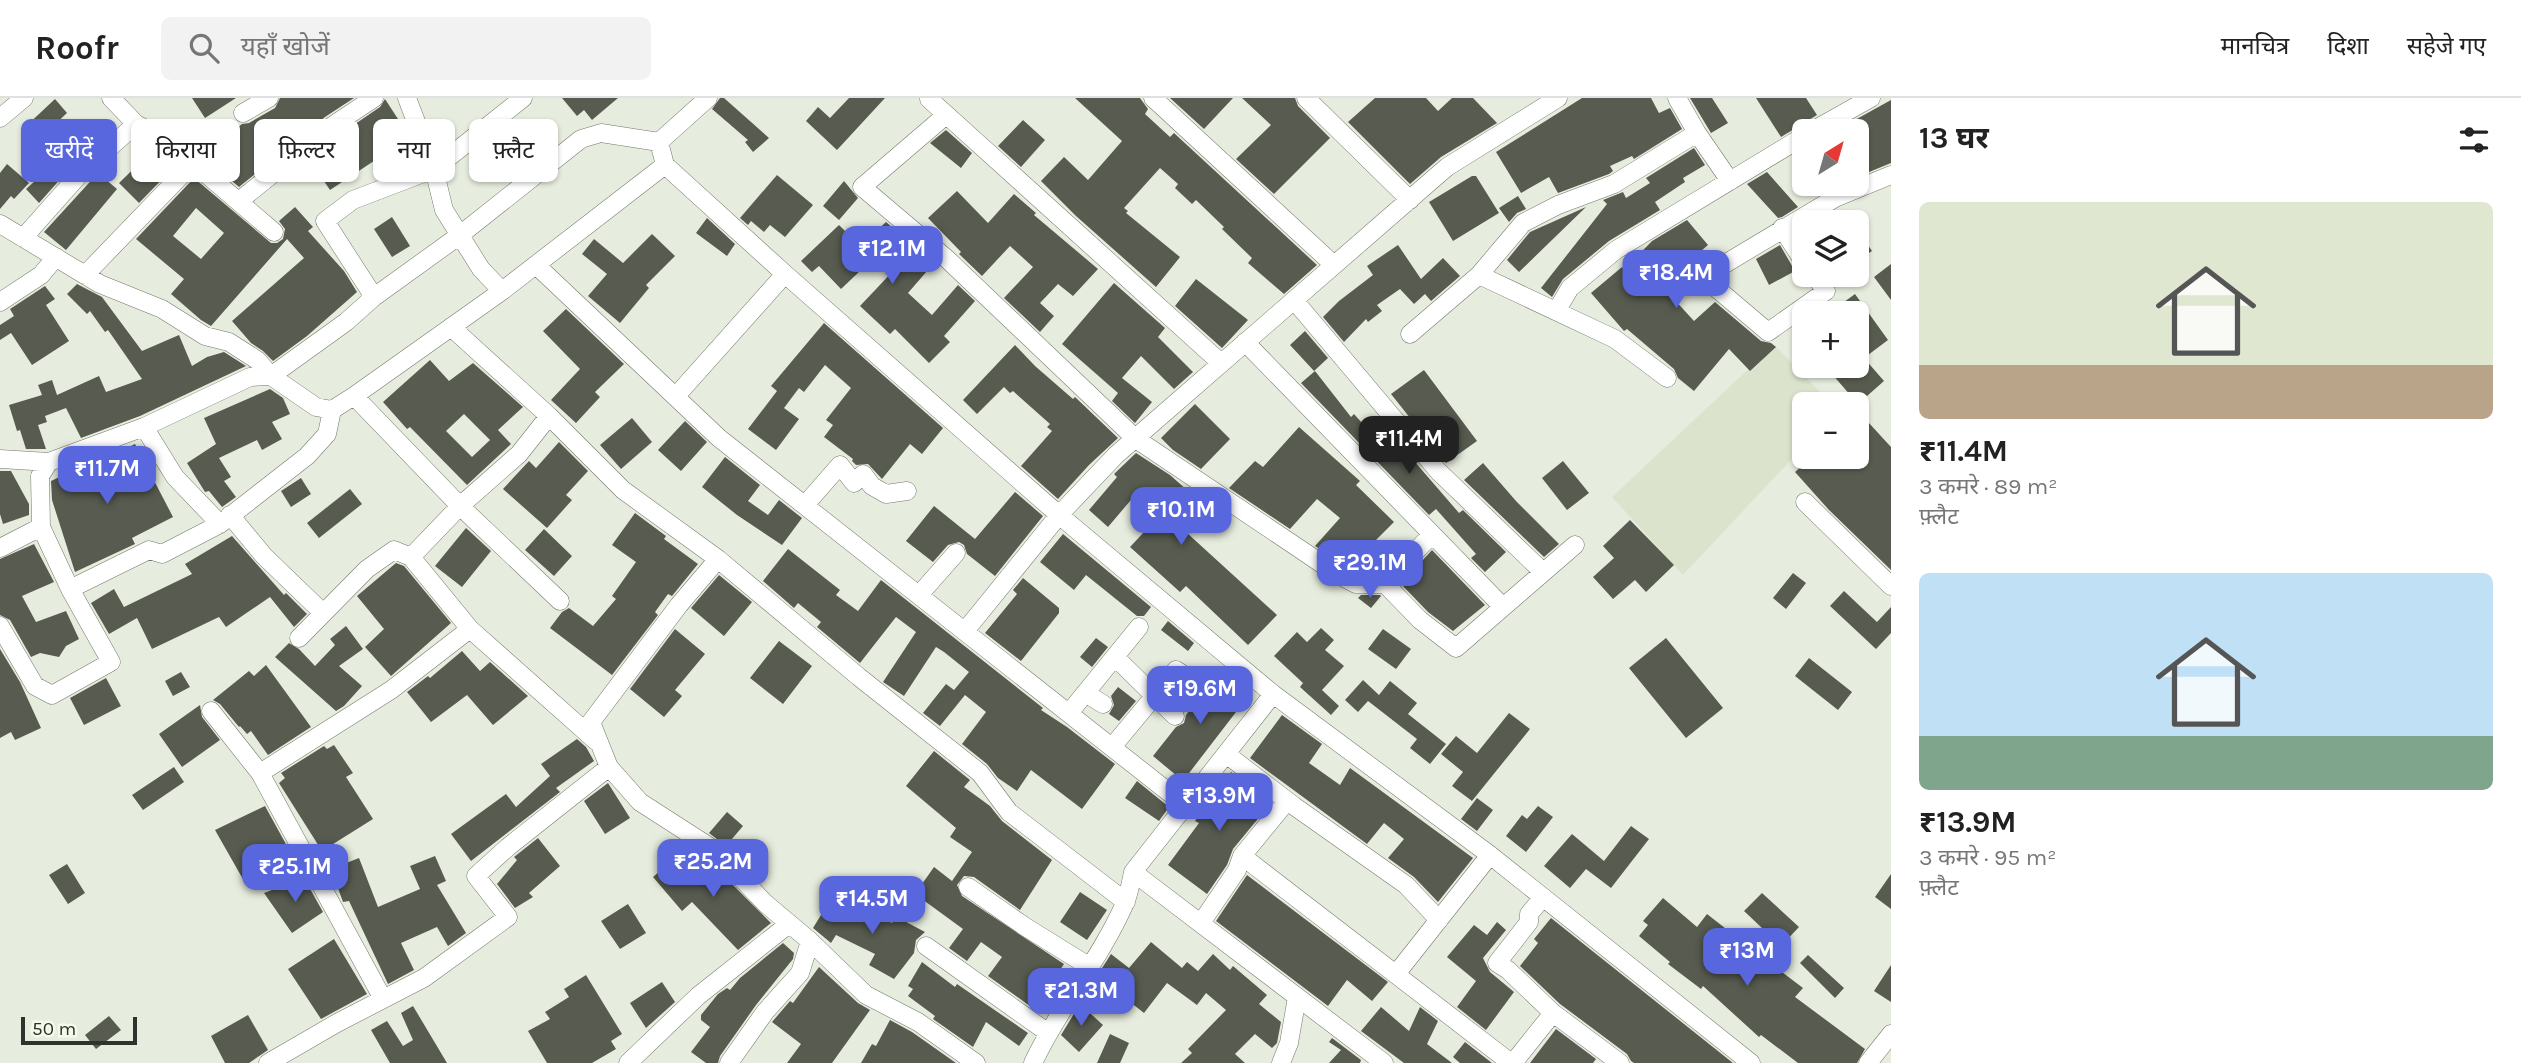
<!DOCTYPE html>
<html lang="hi">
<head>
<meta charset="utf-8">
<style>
	body { margin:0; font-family:Karla,"Noto Sans Devanagari",sans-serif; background:#f2f2f2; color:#222; height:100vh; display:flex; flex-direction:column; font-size:26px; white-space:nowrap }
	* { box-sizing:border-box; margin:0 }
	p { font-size:23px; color:#767676 }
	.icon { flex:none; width:38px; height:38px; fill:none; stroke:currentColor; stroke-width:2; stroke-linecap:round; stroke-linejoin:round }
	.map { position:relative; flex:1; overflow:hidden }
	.drawer { display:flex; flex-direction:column; background:#fff; width:630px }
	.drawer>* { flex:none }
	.hud { position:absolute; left:21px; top:21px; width:665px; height:63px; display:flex; gap:14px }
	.needle { width:46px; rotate:37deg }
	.tools { position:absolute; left:1792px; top:21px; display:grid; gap:14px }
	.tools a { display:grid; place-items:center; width:77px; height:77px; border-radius:10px; background:#fff; box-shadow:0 2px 5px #0004; font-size:35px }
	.scale { position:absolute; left:21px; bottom:18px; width:116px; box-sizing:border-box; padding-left:7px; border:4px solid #30322c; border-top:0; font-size:19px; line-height:24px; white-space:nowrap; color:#30322c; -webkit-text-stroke:5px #f5fbeb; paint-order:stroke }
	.price { position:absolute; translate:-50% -60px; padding:0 16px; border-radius:14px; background:#5967de; color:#fff; font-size:23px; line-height:46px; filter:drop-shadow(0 2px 4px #0008) }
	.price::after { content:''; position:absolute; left:50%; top:42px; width:21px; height:16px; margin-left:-10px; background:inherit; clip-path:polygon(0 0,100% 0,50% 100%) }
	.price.selected { background:#222; color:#fff }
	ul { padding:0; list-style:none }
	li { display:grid; align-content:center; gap:14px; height:371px; padding:0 28px }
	li span { display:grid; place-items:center; height:217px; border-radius:10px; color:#555 }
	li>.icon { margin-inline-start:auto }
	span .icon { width:126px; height:126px; fill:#fffc; stroke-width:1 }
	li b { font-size:30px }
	h2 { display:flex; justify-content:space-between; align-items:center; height:84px; padding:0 28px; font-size:30px }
	.tag { padding:0 24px; border-radius:10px; background:#fff; box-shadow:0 2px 5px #0004; font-size:24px; line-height:63px }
	.tag.selected { background:#5967de; color:#fff }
	header { display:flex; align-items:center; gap:42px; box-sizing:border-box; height:98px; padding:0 35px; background:#fff; border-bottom:2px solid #e0e0e0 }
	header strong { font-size:33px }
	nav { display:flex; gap:38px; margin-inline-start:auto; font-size:24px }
	.search { width:490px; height:63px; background:#f2f2f2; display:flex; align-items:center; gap:18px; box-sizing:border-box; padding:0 24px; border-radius:10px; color:#767676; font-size:26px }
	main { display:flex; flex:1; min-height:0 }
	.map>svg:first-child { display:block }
	.built { fill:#dbe3cd }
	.building { fill:#585c50; fill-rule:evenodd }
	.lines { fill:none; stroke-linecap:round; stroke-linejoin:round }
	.minor-casing { stroke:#73786a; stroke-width:19 }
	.minor { stroke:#fff; stroke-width:18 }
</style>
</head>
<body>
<header>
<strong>Roofr</strong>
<div class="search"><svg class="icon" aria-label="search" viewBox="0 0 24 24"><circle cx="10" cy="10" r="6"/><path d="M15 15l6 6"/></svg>यहाँ खोजें</div>
<nav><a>मानचित्र</a><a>दिशा</a><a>सहेजे गए</a></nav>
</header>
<main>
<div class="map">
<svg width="1891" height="965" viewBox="0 0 1891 965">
	<rect width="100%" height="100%" fill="#e7edde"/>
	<!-- built -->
	<path class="built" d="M1774,247L1832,306H1804V348L1683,477L1612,399Z"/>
	<!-- building -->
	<path class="building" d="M192,0H236L205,20Z
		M280,0H354L325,19L239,89L176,35L188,23L213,49L242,26L249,25L275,10Z
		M562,0H618L592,22L584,12L577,18Z
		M724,0L769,40L753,54L745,44L748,42L712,11L720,0Z
		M849,0H885L837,52L806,23L818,9L830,20Z
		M1075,0H1140L1148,11L1145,16L1170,39L1174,35L1317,167L1284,196L1248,165L1252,160L1222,131L1224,129L1196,102L1192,106L1175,90L1178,86L1160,70L1124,110L1128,113L1126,115L1180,159L1156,189L1076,118L1041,83L1064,59L1088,82L1122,43Z
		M1170,0H1233L1204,31Z
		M1242,0H1295L1298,8L1330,40L1274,96L1236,61L1271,27Z
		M1375,0H1426L1438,13L1452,0H1473L1497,25L1441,59L1410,86L1348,24Z
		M1582,0H1651L1659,15L1670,10L1682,31L1634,61L1632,58L1610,68L1613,73L1609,76L1558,95L1549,79L1521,95L1496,54Z
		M1690,0H1712L1728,25L1711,35Z
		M1756,0H1806L1817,17L1781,39Z
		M55,1L67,15L36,44L23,31Z
		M385,1L409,38L419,64L397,73L389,53L330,92L309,61L339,37L380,9Z
		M1891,2V65L1857,79V33H1835Z
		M1023,22L1045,42L1021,69L998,48Z
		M107,25L114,31L72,68L39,105L26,91L69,53L73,57Z
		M946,32L972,55L961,70L930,45Z
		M156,49L177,66L139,105L119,85Z
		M1694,50L1705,67L1683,80L1685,84L1655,104L1660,112L1609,143L1563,181L1552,199L1541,190L1607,106L1603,102L1623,94L1626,100L1650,85L1646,80Z
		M7,66L29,85L14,101L11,98L0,111V75Z
		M1767,74L1798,109L1782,119L1778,120L1747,86Z
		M98,75L117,91L66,152L44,134Z
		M777,77L813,107L785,139L770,127L764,134L751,123L748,127L740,120Z
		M1472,78H1476L1499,115L1453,143L1429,104Z
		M194,80L271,145H277L283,141L285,131L279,123L295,109L313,129L308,133L344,173L357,194L307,238L273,263L263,253L251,245L232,223L304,160L287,141L211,228L201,222L171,196L184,181L136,141ZM196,110L224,135L201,161L173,138Z
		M844,83L858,100L839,122L823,108Z
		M957,93L988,125L1014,96L1036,115L1034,117L1098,171L1073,198L1058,186L1040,205L1054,218L1040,234L1004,200L1033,169L1010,148L982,178L959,156L961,154L928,120Z
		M1518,98L1526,111L1517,115L1509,124L1499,110Z
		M1586,109L1519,174L1507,162L1530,134Z
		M392,119L410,148L392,159L374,131Z
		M707,120L735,146L727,158L696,135Z
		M1687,122L1708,147L1687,165L1694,172L1692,181L1673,200L1694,223L1715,204L1761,243L1771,245L1776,249L1750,273L1729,251L1694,293L1678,280L1674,271L1627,231L1624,233L1591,195L1622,169L1624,172L1652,143Z
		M886,124L934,165L908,195L932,217L958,187L975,203L944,238L950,244L929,265L895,231L890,236L860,208L894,172L879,155L841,191L819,168L812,174L801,163L839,127L860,148Z
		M1857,131L1872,153L1857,163Z
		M652,136L675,158L646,187L649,190L620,225L588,198L607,176L582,156L594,141L623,165Z
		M1398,147L1421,181L1443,160L1460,178L1431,203L1425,196L1414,206L1400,191L1377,207L1382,213L1368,224L1366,221L1344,244L1323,219L1339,203L1373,177L1367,168Z
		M1780,147L1795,173L1769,187L1756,161Z
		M1891,166V202L1874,179Z
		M1196,181L1248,222L1222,250L1175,208Z
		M1114,185L1165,230L1158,239L1193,274L1174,291L1141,258L1122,280L1152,304L1135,325L1112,303L1118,295L1062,246Z
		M77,186L102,199L142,253L179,237L192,268L207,259L224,254L246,268L140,318L81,340L66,310L45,318L47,324L38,327L46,351H26L20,332L17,333L9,307L42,297L38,287L52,282L57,297L99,278L106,294L142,281L108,232L105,234L90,213L87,216L67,196Z
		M45,188L55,201L46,207L69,243L32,267L11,235L0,242V227L14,218L10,211Z
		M1855,196L1888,242L1864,260L1884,283L1858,306L1825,268H1857V215H1829Z
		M566,211L624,266L595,294L600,299L576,325L551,302L580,271L543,233Z
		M824,225L943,330L922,356L910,346L882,381L868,366L856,367L852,363L853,361L824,339L833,327L826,322L851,290L825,267L804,294L799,290L784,310L799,321L776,352L748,331L777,293L771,288Z
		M1305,233L1328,260L1314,273L1290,247Z
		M1015,247L1035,268L1073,301L1075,299L1118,340L1089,367L1058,401L1021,368L1052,333L1047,329L1050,326L1013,293L1010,295L1004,289L977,316L963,302Z
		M430,262L449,283L473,265L523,309L498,332L511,346L467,387L410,329L407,331L383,304ZM464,316L490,342L472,359L446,333Z
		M1424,272L1477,343L1446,365L1391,296Z
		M1315,273L1351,319L1354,316L1379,344L1390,335L1459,415L1463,412L1506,454L1485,474L1471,460L1476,456L1436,411L1429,417L1301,285Z
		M270,291L283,300L290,316L272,324L282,341L262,352L257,342L219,360L231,379L224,383L236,399L222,409L209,393L205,394L187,365L216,346L204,320Z
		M1195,306L1230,341L1201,371L1173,352L1161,340Z
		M1857,312L1891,349V472L1829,412L1795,374L1812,359H1857Z
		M632,320L652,344L621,371L600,347Z
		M685,323L707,344L681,373L658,352Z
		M1299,329L1360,383L1356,387L1394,424L1369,449L1374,453L1356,473L1315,448L1340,420L1317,401L1290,431L1229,390L1255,363L1263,369Z
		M559,344L588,373L566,397L572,402L547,430L503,391L529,363L536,370Z
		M135,346L173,419L132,440L135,446L75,474L52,402L51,383L100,360L101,363Z
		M1136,355L1170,377L1196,400L1175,424L1277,517L1248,547L1186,488L1180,494L1130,449L1160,417L1136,396L1108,429L1089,412L1117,379L1114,376Z
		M725,359L760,387L748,403L768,417L779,402L802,420L782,447L737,417L702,389Z
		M1563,363L1589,395L1567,412L1542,380Z
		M1483,365L1516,403L1559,446L1544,459L1464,382Z
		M0,373H11L29,406V417L3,426L0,416Z
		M301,380L311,396L291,409L281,393Z
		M350,391L362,406L319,440L307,425Z
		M1015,394L1043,418L995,478L967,456L964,447L959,444L948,447L933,464L906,443L934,408L975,441Z
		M635,415L666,438L664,441L698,466L672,498L668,496L655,514L658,517L612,577L550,530L562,514L569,510L593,528L616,501L612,498L636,464L612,447Z
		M1630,422L1674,467L1646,494L1635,482L1613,501L1593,479L1614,460L1603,448Z
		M466,430L491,453L462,489L435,468Z
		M544,431L572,458L554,478L525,452Z
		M1063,436L1151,509L1144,518H1137L1086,477L1074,492L1040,464Z
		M232,438L284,497L286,495L307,516L294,529L270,499L226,529L219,519L152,551L137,520L109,536L91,505L114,491L124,509L192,476L185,466Z
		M34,446L54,484L22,498L36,524L66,513L79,541L66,548L59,559L40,555L31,559L10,522L0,517V461Z
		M788,451L840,492L836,497L858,513L881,482L1043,610L1041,612L1067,629L1115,666L1082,711L1031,672L1017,693L998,680L987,666L962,646L986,614L965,597L940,628L923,615L946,586L954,592L969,574L944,554L936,549L904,598L883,584L916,534L896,519L860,565L817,529L821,524L798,505L794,510L763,483Z
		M1432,452L1485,507L1453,533L1428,514L1401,486Z
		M396,465L404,468L451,525L391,578L365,549L384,531L357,498Z
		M1793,475L1806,485L1786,511L1773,500Z
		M719,477L752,504L724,538L691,510Z
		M1023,480L1059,510V515L1021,563L985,535L1017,496L1013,492Z
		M1844,493L1877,524L1891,509V535L1876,551L1830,508Z
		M1361,497H1380L1381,498L1371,510L1358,500Z
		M1168,523L1194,545L1188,553L1161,532Z
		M346,528L363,551L339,568L362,588L344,608L336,613L275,559L289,545L299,551L315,568L335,547L330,541Z
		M1321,530L1334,542L1325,552L1344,568L1322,592L1339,608L1331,617L1300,589L1303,585L1274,558L1297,534L1307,544Z
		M675,531L705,556L675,592L682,598L664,619L630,591Z
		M1383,531L1411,551L1396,571L1368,551Z
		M1096,540L1108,549L1092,569L1080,559Z
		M1666,540L1723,610L1686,640L1629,570Z
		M779,543L812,568L783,606L750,580Z
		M0,551L20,584L41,630L15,642L11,634L0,640Z
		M462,553L480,573L490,564L528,598L493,627L467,597L431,624L407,594L428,578L430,580Z
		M1809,560L1852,594L1838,612L1795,578Z
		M266,567L311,629L268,657L251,633L247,636L240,628L239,629L220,606L213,602L249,573L254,578Z
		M1209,572L1246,601L1183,683L1153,658L1176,629L1184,625L1186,617L1199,601L1193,596L1202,590L1204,580Z
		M181,574L190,589L173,598L165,583Z
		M106,580L121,608L84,627L70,600Z
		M1363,582L1379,597L1390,583L1417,605L1408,616L1446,646L1430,666L1410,650L1417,641L1368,603L1358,614L1345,602Z
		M1118,589L1136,603L1119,623L1109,616L1114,607L1111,598Z
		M200,607L202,619L220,642L182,669L159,636Z
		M1509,615L1530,631L1472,703L1452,688L1463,674L1441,656L1456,638L1477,655Z
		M1282,617L1322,646L1309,665L1340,687L1350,670L1473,760L1438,804L1414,779L1388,760L1404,741L1384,725L1367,746L1250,660Z
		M577,641L586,649L594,663L556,690L560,694L471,763L451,736L506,696L516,709L550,678L541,666Z
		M334,647L353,675L346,679L373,721L322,753L279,685L285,680L281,675L324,648L327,651Z
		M934,653L970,682L964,689L990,708L1002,723L1052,762L1020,812L974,779L964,778L957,787L962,798L1064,866L1034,911L988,878L1002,859L981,844L967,863L949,850L963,831L915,796L934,769L952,783L972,754L950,739L956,730L906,688Z
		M174,669L184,684L143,712L132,697Z
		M1231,674L1271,705L1233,751L1227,767L1207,796L1168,767L1199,725L1195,723Z
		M1137,683L1169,709L1159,723L1125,700Z
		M608,685L630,720L605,736L584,703Z
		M1477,700L1493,712L1477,733L1461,721Z
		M265,708L298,768L261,791L253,778L244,783L215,732Z
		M1538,708L1553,719L1526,754L1506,738L1522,717L1527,721Z
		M727,714L743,728L726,748L709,735Z
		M1631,728L1649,741L1611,790L1586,771L1570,790L1544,768L1572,736L1604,763Z
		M538,740L560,768L529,795L533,799L515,810L497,786L517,762L514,759Z
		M682,754L700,775L711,765L771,825L738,852L692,804L682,813L653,779Z
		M435,758L446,783L437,787L466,835L448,848L437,829L401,845L414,872L388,886L349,803L343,804L331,771L359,760L378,809L420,791L410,768Z
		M67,766L85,795L68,806L49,777Z
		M1891,776V811L1875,799Z
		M1247,777L1388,884L1372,903L1347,882L1328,908L1216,823Z
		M304,780L323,814L292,835L264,795Z
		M1080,794L1107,812L1087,842L1060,824Z
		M1762,795L1799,829L1781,848L1744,813Z
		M1663,800L1697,829L1707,816L1739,841L1732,850L1755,871L1765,861L1803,890L1795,899L1865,951L1857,965H1798L1761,937L1759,939L1703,888L1701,891L1668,866L1670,864L1639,838L1648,827L1643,823Z
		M829,804L851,817L856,807L892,825L895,818L925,834L916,842L914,855L894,881L869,867L875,856L836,837L831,845L813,830Z
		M628,806L646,835L620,851L601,823Z
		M1551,820L1733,965H1634L1631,963L1627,956L1560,906L1520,868L1538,845L1534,841Z
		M1497,824L1506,832L1483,860L1490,874L1514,894L1486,932L1457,909L1476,883L1447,859L1474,827L1487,837Z
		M334,841L367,896L321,921L288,871Z
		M1151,844L1182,870L1187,864L1198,873L1213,856L1230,872L1233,868L1267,897L1259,906L1281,924L1277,945L1272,950L1255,936L1235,956L1245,965H1181L1192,955L1188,951L1226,912L1206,895L1197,907L1167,885L1144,915L1097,878L1111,856L1129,870Z
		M783,845L794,855L793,861L756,907L720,958L718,965H706L691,954L710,929L701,922V917L718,896L727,890L730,892L740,880Z
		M1808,857L1844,890L1835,900L1800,865Z
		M922,864L955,889L957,886L1028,935L1019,948L986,924L973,949L933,921L935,918L908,898L913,891L908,888Z
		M1891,867V904L1874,893Z
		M819,869L858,905L870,912L832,965H787L801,946L772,924L790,903L793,905Z
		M586,877L622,936L611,943L616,951L592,965H547L528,933L550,921L545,914L569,899L564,891Z
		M662,884L675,904L646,930L630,905Z
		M1080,906L1103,927L1079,954L1061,937Z
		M413,908L447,965H390L371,932L387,923L403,948L413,942L401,915Z
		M1381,909L1409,933L1420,909L1438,923L1427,946L1452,965H1404L1361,933Z
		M248,917L268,952L249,965H225L211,938Z
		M109,918L121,932L96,951L85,937Z
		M890,922L912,934L956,965H861L872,946L876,948Z
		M1556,931L1596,961L1593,965H1530Z
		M1110,936L1129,945L1120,965H1097Z
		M1332,940L1361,962L1360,965H1329L1341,952L1329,944Z
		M1465,944L1492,965H1460L1453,959Z"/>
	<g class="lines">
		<!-- minor casing -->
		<g class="minor-casing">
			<path id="minor" d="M111,0L136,26L164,40L274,134
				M407,0L434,71L444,112L481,171L502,193
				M1153,0L1334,167
				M1306,0L1410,102
				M929,1L1221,265
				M243,15L269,0
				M946,17L862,89L946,160L1136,341L1337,476L1356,486H1385L1420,522L1456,550L1575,447
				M0,20L24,0
				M1812,33L1871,0
				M1697,35L1730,83
				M659,44L665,67L785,176L1059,417L1273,596L1490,757L1751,965
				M659,44L708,0
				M239,103L332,28L374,0
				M0,126L100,186L162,211L205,238L229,244L257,262L271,278L346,224L374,199L460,137L581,41L601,35L659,44
				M1782,130L1804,164
				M23,140L80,76L136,26
				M536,167L719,340L1185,707
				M85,177L194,64
				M1479,177L1523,125L1558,107L1614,86L1697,35L1677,0
				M1814,177L1826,193L1768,234L1703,179L1835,100L1891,77
				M374,199L325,123L353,102L434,71L523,0
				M1294,202L1438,373L1543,474
				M0,204L41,177L56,159
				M1557,212L1570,190L1616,152L1804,38
				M451,229L549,318L623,392L718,461L859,579L980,675L1009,714L1126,804
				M1410,236L1479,177L1615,241L1667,280
				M1245,244L1503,509
				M354,298L460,408L560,503
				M676,298L785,176
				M144,329L175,379L220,426
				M0,361L49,364L144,329L250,279L271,278L316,309L332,312L354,298L502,193L665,67
				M49,364L40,378L41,429L70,491
				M1805,404L1891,488
				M805,407L840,367L854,385L863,376L872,388L886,396L907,393
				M230,417L264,458L323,515
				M0,450L41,429
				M718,461L679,507L591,624L609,669L640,704L713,751L766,806L810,843L866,897L918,924L976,965
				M1385,486L1432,436
				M919,497L956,455
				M0,528L35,588L52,597L111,564L70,491L149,452L162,456L220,426L307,358L327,336L332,312
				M470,531L596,643
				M965,533L1059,417L1116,357L1447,69L1558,0
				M299,540L367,471L394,452L411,459L460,408L519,356L549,318
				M1115,559L1175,618
				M1085,595L1103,606
				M211,613L260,675L383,901
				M1069,615L1139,529
				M1112,649L1176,572L1193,583
				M1226,656L1294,708L1406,787L1439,822
				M260,675L391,592L470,531L411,459
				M1242,758L1511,965
				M1133,774L1384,965
				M968,789L1024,828L1090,869
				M1543,799L1529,816V824L1497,865L1508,872L1553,915L1620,965
				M1201,825L1237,772L1242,758L1287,703
				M926,848L1047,934
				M1396,876L1490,757
				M268,965L337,925L424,880L508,819L476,778L508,749L609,669
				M628,965L698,898L789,826
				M729,965L765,914L800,875L810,843
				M1033,965C1059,909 1100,862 1125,805C1129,796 1131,784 1133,774L1273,596
				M1281,965L1289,945L1297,899
				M1513,965L1553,915
				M1868,965L1891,936"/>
		</g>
		<!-- minor -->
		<use href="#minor" class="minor"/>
	</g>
</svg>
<div class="tools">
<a><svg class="needle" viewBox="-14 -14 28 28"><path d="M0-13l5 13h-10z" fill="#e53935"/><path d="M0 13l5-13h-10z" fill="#767676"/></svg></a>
<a><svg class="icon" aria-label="layers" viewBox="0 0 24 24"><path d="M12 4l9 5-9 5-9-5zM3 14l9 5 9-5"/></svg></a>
<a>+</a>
<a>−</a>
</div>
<div class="scale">50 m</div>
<b class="price" style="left:892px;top:188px">₹12.1M</b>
<b class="price" style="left:1676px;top:212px">₹18.4M</b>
<b class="price selected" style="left:1409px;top:378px">₹11.4M</b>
<b class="price" style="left:107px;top:408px">₹11.7M</b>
<b class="price" style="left:1181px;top:449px">₹10.1M</b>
<b class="price" style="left:1370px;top:502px">₹29.1M</b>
<b class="price" style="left:1200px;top:628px">₹19.6M</b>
<b class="price" style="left:1219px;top:735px">₹13.9M</b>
<b class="price" style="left:713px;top:801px">₹25.2M</b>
<b class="price" style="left:295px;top:806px">₹25.1M</b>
<b class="price" style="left:872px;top:838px">₹14.5M</b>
<b class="price" style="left:1747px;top:890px">₹13M</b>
<b class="price" style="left:1081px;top:930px">₹21.3M</b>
<div class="hud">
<a class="tag selected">खरीदें</a>
<a class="tag">किराया</a>
<a class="tag">फ़िल्टर</a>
<a class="tag">नया</a>
<a class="tag">फ़्लैट</a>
</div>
</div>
<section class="drawer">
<h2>13 घर<svg class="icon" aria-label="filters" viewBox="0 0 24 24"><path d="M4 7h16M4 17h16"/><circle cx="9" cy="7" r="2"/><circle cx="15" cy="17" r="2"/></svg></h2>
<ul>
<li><span style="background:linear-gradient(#dfe7d0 75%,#b9a48a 0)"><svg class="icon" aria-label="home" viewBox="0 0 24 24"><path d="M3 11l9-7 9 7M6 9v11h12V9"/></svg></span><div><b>₹11.4M</b><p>3 कमरे · 89 m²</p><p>फ़्लैट</p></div></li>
<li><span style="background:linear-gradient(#bfe0f5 75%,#7fa58c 0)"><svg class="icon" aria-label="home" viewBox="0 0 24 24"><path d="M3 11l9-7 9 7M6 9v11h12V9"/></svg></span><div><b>₹13.9M</b><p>3 कमरे · 95 m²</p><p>फ़्लैट</p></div></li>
</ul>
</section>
</main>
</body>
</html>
